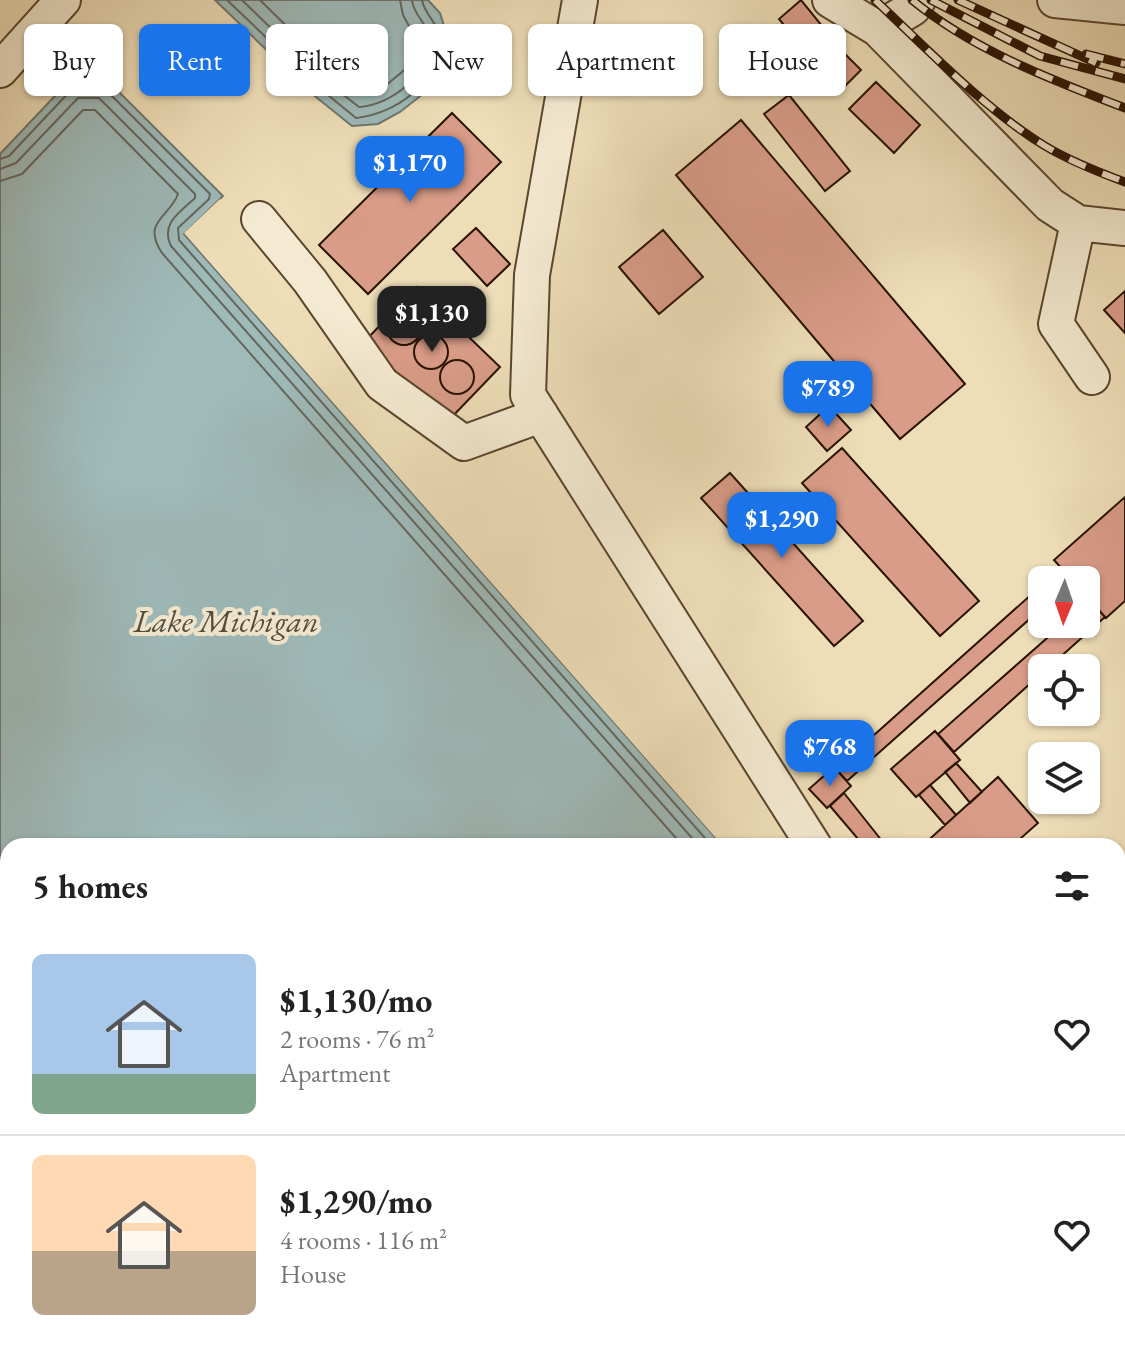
<!DOCTYPE html>
<html lang="en">
<head>
<meta charset="utf-8">
<style>
	body { margin:0; font-family:"EB Garamond",serif; background:#f6f6f6; color:#222; height:100vh; display:flex; flex-direction:column; font-size:30px; white-space:nowrap }
	* { box-sizing:border-box; margin:0 }
	p { font-size:26px; color:#767676 }
	.icon { flex:none; width:44px; height:44px; fill:none; stroke:currentColor; stroke-width:2; stroke-linecap:round; stroke-linejoin:round }
	.map { position:relative; flex:1; overflow:hidden }
	.panel { position:absolute; left:0px; top:838px; width:1126px; height:514px; display:flex; flex-direction:column; background:#fff; border-radius:24px 24px 0 0; box-shadow:0 2px 6px #0004 }
	.panel>* { flex:none }
	.top-card { position:absolute; left:24px; top:24px; width:1078px; height:72px; display:flex; gap:16px }
	.needle { width:52px; rotate:182deg }
	.tools { position:absolute; left:1028px; top:566px; display:grid; gap:16px }
	.tools a { display:grid; place-items:center; width:72px; height:72px; border-radius:12px; background:#fff; box-shadow:0 2px 6px #0004; font-size:40px }
	.price { position:absolute; translate:-50% -68px; padding:0 18px; border-radius:16px; background:#1a73e8; color:#fff; font-size:26px; line-height:52px; filter:drop-shadow(0 2px 4px #0008) }
	.price::after { content:''; position:absolute; left:50%; top:48px; width:24px; height:18px; margin-left:-12px; background:inherit; clip-path:polygon(0 0,100% 0,50% 100%) }
	.price.selected { background:#222; color:#fff }
	ul { padding:0; list-style:none }
	li { display:flex; align-items:center; gap:24px; height:200px; padding:0 32px }
	li+li { border-top:2px solid #e0e0e0 }
	li span { display:grid; place-items:center; flex:none; width:224px; height:160px; border-radius:12px; color:#555 }
	li>.icon { margin-inline-start:auto }
	span .icon { width:96px; height:96px; fill:#fffc; stroke-width:1 }
	li b { font-size:34px }
	h2 { display:flex; justify-content:space-between; align-items:center; height:96px; padding:0 32px; font-size:34px }
	.chip { padding:0 28px; border-radius:12px; background:#fff; box-shadow:0 2px 6px #0004; font-size:28px; line-height:72px }
	.chip.selected { background:#1a73e8; color:#fff }
	.map>svg:first-child { display:block }
	.water { fill:#9ebab9; stroke:#6f776f; stroke-width:2 }
	.pier { fill:#eedeb8 }
	.lines { fill:none; stroke-linecap:round; stroke-linejoin:round }
	.shore { stroke:#64665c; stroke-width:2 }
	.building { fill:#d99c88; stroke:#291300; stroke-width:2 }
	.minor-casing { stroke:#5a462e; stroke-width:38 }
	.minor { stroke:#f4ead1; stroke-width:34 }
	.rail-casing { stroke:#291300; stroke-width:9 }
	.rail { stroke:#f4ead1; stroke-width:6; stroke-dasharray:18; stroke-linecap:butt }
	.labels { text-anchor:middle; stroke-width:8; stroke-linejoin:round; paint-order:stroke }
	.water-label { font-size:32px; font-style:italic; fill:#524d41; stroke:#f4ead1 }
</style>
</head>
<body>
<div class="map">
<svg width="1125" height="1351" viewBox="0 0 1125 1351">
	<rect width="100%" height="100%" fill="#eedeb8"/>
	<filter id="stains"><feTurbulence type="fractalNoise" baseFrequency=".0025" numOctaves="4"/><feColorMatrix values="0 0 0 0 .2 0 0 0 0 .09 0 0 0 0 .02 0 0 0 .5 -.17"/></filter>
	<radialGradient id="worn" r=".72"><stop offset=".6" stop-color="#630" stop-opacity="0"/><stop offset="1" stop-color="#630" stop-opacity=".3"/></radialGradient>
	<!-- water -->
	<path class="water" d="M215,0H428L440,13L448,39L437,83L400,112L378,124L352,126L311,93Z
		M105,78L223,196L184,234L723,846H8V1344H1118V1161L1125,1159V1351H0V154L70,80Z"/>
	<!-- pier -->
	<path class="pier" d="M220,199L223,202L190,234L727,846H723L184,233Z"/>
	<g class="lines">
		<!-- shore -->
		<path class="shore" d="M227,0L317,86L356,118C395,114 440,83 439,39C439,23 424,14 422,0
			M242,0L323,79L359,107C391,105 430,75 429,39C428,23 413,15 412,0
			M260,0L331,70L363,95L384,87L409,66L416,39L403,15L400,0
			M0,159L9,156L73,88L103,87L210,194L209,199L178,228L179,240L712,846
			M0,169L16,163L78,98H99L195,194V198C180,212 160,224 171,246L699,846
			M0,181L22,174L83,110H95L178,194C170,217 141,221 162,253L683,846"/>
	</g>
	<!-- building -->
	<path class="building" d="M801,0L840,48L818,66L779,19Z
		M843,52L861,70L842,89L824,71Z
		M876,82L920,125L894,153L849,109Z
		M789,95L850,171L825,191L764,114Z
		M452,113L501,162L368,294L319,245Z
		M741,120L965,384L900,439L676,175Z
		M476,228L510,264L487,286L453,249Z
		M663,230L703,277L659,314L619,267Z
		M417,287L500,367L448,421L364,342Z
		M1125,291V333L1104,310Z
		M387 328a17 17 0 1 1 34 0a17 17 0 1 1-34 0Z
		M414 352a17 17 0 1 1 34 0a17 17 0 1 1-34 0Z
		M440 377a17 17 0 1 1 34 0a17 17 0 1 1-34 0Z
		M829,406L851,430L827,451L806,427Z
		M842,448L979,601L940,636L802,483Z
		M730,473L863,621L834,646L701,498Z
		M1125,497V601L1106,618L1086,596V580H1072L1054,560Z
		M1061,568L1072,580H1048Z
		M1042,585V608L847,781L836,769Z
		M1090,600L1105,617L1048,668H1042V673L954,752L938,734L1063,624H1086V604Z
		M935,731L960,760L916,797L891,769Z
		M956,763L982,792L970,803L945,772Z
		M834,767L851,786L827,808L809,789Z
		M998,777L1038,823L1012,846H922Z
		M930,785L956,815L945,825L919,795Z
		M844,793L886,846H864L830,806Z"/>
	<g class="lines">
		<!-- minor casing -->
		<g class="minor-casing">
			<path id="minor" d="M580,0L532,275L528,395L814,846
				M830,0L878,29L1050,205L1078,223L1125,228
				M1055,0L1125,7
				M878,29L913,8L918,0
				M0,70L63,0
				M259,219L310,281L382,384L464,443L541,415
				M1078,223L1056,324L1092,377
				M1118,1066L1125,1063"/>
		</g>
		<!-- minor -->
		<use href="#minor" class="minor"/>
		<!-- rail casing -->
		<g class="rail-casing">
			<path id="rail" d="M875,0C926,48 986,110 1045,146C1070,161 1098,172 1125,182
				M912,0C975,51 1050,79 1125,108
				M931,0L1040,56L1125,79
				M958,0L1096,63
				M1086,54L1125,64"/>
		</g>
		<!-- rail -->
		<use href="#rail" class="rail"/>
	</g>
	<g class="labels">
		<!-- water labels -->
		<g class="water-label">
			<text x="226" y="632">Lake Michigan</text>
		</g>
	</g>
	<rect width="100%" height="100%" filter="url(#stains)"/>
	<rect width="100%" height="100%" fill="url(#worn)"/>
</svg>
<div class="tools">
<a><svg class="needle" viewBox="-14 -14 28 28"><path d="M0-13l5 13h-10z" fill="#e53935"/><path d="M0 13l5-13h-10z" fill="#767676"/></svg></a>
<a><svg class="icon" aria-label="locate" viewBox="0 0 24 24"><circle cx="12" cy="12" r="6"/><path d="M12 2v4M12 18v4M2 12h4M18 12h4"/></svg></a>
<a><svg class="icon" aria-label="layers" viewBox="0 0 24 24"><path d="M12 4l9 5-9 5-9-5zM3 14l9 5 9-5"/></svg></a>
</div>
<b class="price" style="left:410px;top:204px">$1,170</b>
<b class="price selected" style="left:432px;top:354px">$1,130</b>
<b class="price" style="left:828px;top:429px">$789</b>
<b class="price" style="left:782px;top:560px">$1,290</b>
<b class="price" style="left:830px;top:788px">$768</b>
<div class="top-card">
<a class="chip">Buy</a>
<a class="chip selected">Rent</a>
<a class="chip">Filters</a>
<a class="chip">New</a>
<a class="chip">Apartment</a>
<a class="chip">House</a>
</div>
<section class="panel">
<h2>5 homes<svg class="icon" aria-label="filters" viewBox="0 0 24 24"><path d="M4 7h16M4 17h16"/><circle cx="9" cy="7" r="2"/><circle cx="15" cy="17" r="2"/></svg></h2>
<ul>
<li><span style="background:linear-gradient(#a9c7e8 75%,#7fa58c 0)"><svg class="icon" aria-label="home" viewBox="0 0 24 24"><path d="M3 11l9-7 9 7M6 9v11h12V9"/></svg></span><div><b>$1,130/mo</b><p>2 rooms · 76 m²</p><p>Apartment</p></div><svg class="icon" aria-label="heart" viewBox="0 0 24 24"><path d="M12 20l-8-8c-3-5 5-10 8-4 3-6 11-1 8 4z"/></svg></li>
<li><span style="background:linear-gradient(#ffd9b3 60%,#b9a48a 0)"><svg class="icon" aria-label="home" viewBox="0 0 24 24"><path d="M3 11l9-7 9 7M6 9v11h12V9"/></svg></span><div><b>$1,290/mo</b><p>4 rooms · 116 m²</p><p>House</p></div><svg class="icon" aria-label="heart" viewBox="0 0 24 24"><path d="M12 20l-8-8c-3-5 5-10 8-4 3-6 11-1 8 4z"/></svg></li>
</ul>
</section>
</div>
</body>
</html>
